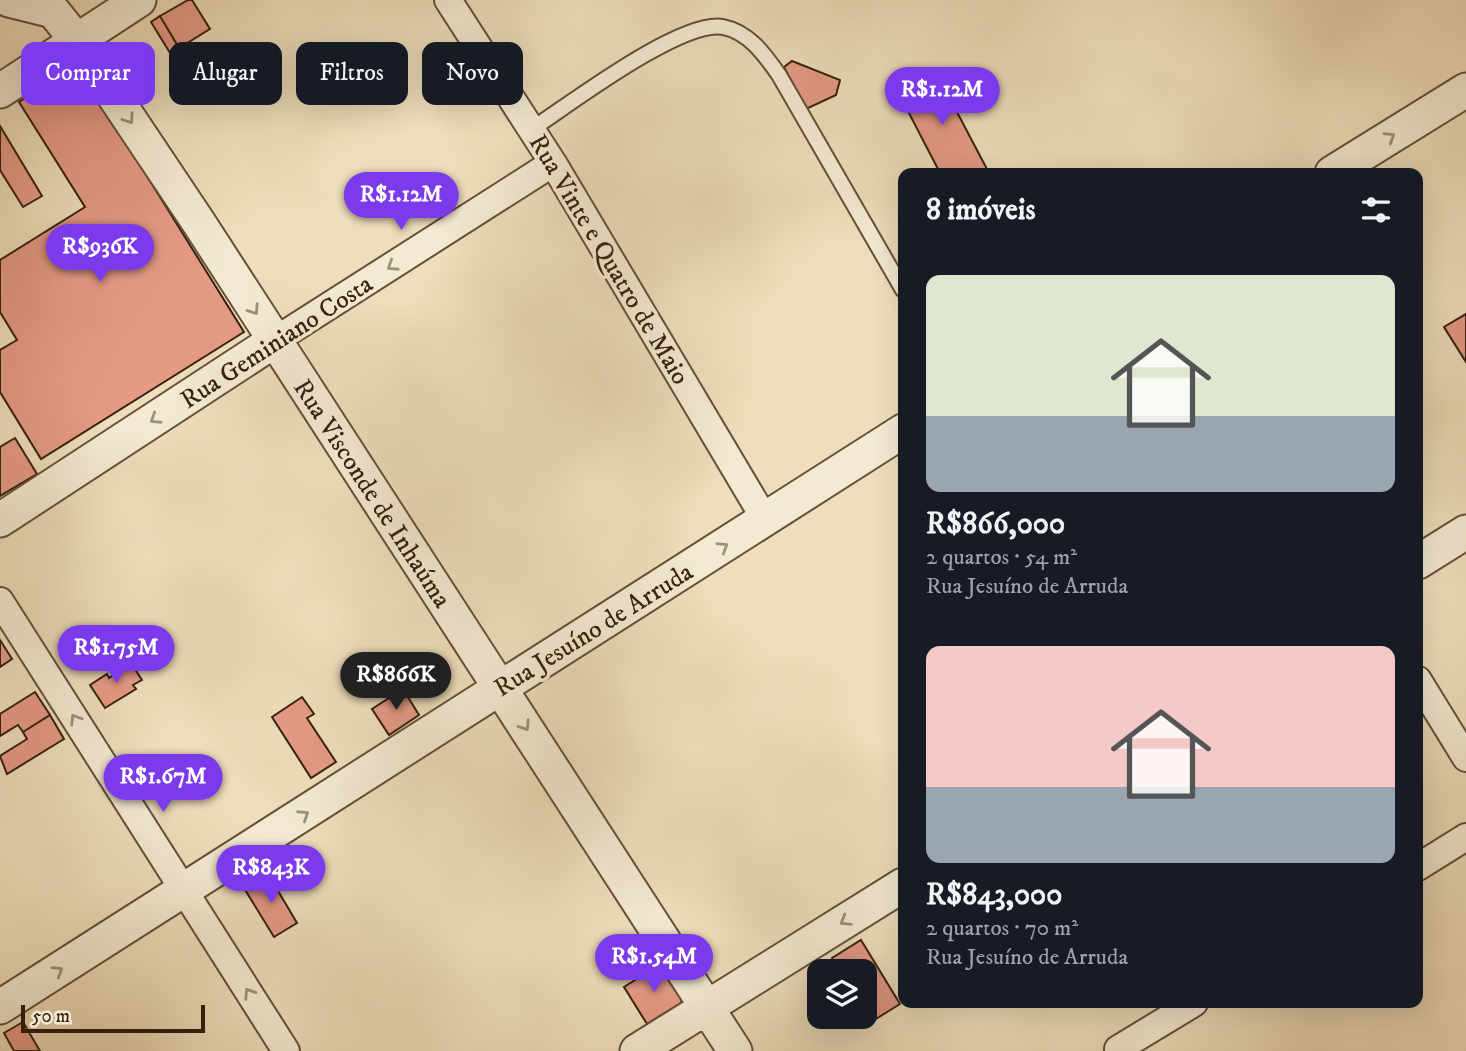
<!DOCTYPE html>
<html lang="pt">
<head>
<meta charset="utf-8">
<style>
	body { margin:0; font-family:"IM FELL DW Pica",serif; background:#242831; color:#f1f3f6; height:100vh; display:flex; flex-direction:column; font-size:26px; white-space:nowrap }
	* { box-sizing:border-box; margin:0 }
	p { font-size:23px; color:#9ea1a6 }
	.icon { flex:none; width:38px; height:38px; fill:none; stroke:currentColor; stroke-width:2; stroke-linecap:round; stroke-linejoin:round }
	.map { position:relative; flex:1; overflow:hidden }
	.sheet { position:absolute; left:898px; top:168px; width:525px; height:840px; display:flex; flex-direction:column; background:#171b24; border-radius:14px; box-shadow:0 7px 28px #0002 }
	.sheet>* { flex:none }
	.banner { position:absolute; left:21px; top:42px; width:665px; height:63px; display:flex; gap:14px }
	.buttons { position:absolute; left:807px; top:959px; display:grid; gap:14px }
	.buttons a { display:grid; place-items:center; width:70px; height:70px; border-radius:14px; background:#171b24; box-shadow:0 7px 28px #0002; font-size:35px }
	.scale { position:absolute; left:21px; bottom:18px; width:184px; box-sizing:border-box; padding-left:7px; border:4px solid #36210d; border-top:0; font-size:19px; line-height:24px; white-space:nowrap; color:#36210d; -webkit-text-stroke:5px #f4ead3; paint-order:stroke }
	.price { position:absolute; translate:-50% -60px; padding:0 16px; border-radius:24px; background:#7c3aed; color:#fff; font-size:23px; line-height:46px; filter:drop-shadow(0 2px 4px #0008) }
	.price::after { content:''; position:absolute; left:50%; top:42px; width:21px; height:16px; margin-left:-10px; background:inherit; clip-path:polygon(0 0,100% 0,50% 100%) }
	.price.current { background:#222; color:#fff }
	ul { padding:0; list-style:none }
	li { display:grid; align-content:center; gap:14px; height:371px; padding:0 28px }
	li span { display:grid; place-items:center; height:217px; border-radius:14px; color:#555 }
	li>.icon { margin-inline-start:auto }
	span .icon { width:126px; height:126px; fill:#fffc; stroke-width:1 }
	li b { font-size:30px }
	h2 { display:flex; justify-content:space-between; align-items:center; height:84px; padding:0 28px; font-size:30px }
	.pill { padding:0 24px; border-radius:14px; background:#171b24; box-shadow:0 7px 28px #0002; font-size:24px; line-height:63px }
	.pill.current { background:#7c3aed; color:#fff }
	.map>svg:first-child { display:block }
	.building { fill:#e59a86; stroke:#36210d; stroke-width:2 }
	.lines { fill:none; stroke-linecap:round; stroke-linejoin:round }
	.service-casing { stroke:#645038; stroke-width:18 }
	.minor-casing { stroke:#645038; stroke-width:30 }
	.tertiary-casing { stroke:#645038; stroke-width:37 }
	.service { stroke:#f4ead3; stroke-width:14 }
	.minor { stroke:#f4ead3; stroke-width:26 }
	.tertiary { stroke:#f4ead3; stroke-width:33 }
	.oneway { stroke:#9e907a }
	.labels { text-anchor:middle; stroke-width:7; stroke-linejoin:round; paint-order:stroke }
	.street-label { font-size:26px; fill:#36210d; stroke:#f4ead3 }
</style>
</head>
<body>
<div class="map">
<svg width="1466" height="1051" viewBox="0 0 1466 1051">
	<rect width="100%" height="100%" fill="#eedebb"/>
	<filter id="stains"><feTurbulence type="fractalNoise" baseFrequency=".00286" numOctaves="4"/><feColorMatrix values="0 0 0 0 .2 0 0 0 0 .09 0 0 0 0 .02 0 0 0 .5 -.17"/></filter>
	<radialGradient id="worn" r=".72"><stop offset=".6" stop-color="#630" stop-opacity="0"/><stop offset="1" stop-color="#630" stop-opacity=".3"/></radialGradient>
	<!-- building -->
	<path class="building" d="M188,0H192L210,29L179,48L160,16Z
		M160,16L179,48L170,53L151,22Z
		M792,61L840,80L836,95L806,109L784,67Z
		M936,72L989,173H940L898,92Z
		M67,73L86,78L244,332L41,459L0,392V350L17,340L0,312V260L85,207L19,102Z
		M0,126L42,196L23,207L0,170Z
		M1466,314V362L1444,327Z
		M15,438L37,474L0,496V447Z
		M0,640L12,659L0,667Z
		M131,663L142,680L133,685L136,689L105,708L90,685L107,674L109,678Z
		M403,689L419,715L389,735L372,709Z
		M35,692L50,715L23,732L18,725L0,736V714Z
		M302,697L314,714L307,718L336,762L311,778L272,717Z
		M50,715L64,739L7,774L0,756L27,739L23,732Z
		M268,874L297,923L274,937L244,888Z
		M861,940L900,1004L871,1022L864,1011V971H840L832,958Z
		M662,963L683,997L681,1003L647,1024L624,987Z
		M23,1022L40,1051H14L4,1033Z"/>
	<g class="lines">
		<!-- service casing -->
		<g class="service-casing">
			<path id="service" d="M532,129C570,104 682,19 723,27C749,32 765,55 779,75L903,290"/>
		</g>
		<!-- minor casing -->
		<g class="minor-casing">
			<path id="minor" d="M448,0L553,163L766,521
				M274,341L553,163
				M0,601L286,1051
				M1418,680L1466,758
				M1418,867L1466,837
				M1118,1049L1194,1003"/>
		</g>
		<!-- tertiary casing -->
		<g class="tertiary-casing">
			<path id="tertiary" d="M9,0L53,11L78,42L199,223L735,1051
				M0,91L139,0
				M1332,173L1466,90
				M0,520L274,341
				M1418,562L1466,532
				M0,1007L903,431
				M637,1051L903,885"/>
		</g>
		<!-- service -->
		<use href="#service" class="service"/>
		<!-- minor -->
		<use href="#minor" class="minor"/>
		<!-- tertiary -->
		<use href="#tertiary" class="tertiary"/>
	</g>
	<!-- one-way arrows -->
	<defs><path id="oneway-chevron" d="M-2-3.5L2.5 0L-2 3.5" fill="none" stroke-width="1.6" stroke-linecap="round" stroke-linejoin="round" transform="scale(1.75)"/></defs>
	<g class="oneway">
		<use href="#oneway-chevron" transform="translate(129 119) rotate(56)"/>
		<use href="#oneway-chevron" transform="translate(1390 137) rotate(-32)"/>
		<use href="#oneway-chevron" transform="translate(392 266) rotate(147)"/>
		<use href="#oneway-chevron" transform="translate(254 310) rotate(57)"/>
		<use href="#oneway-chevron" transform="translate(155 419) rotate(147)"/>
		<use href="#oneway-chevron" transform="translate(723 547) rotate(-32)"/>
		<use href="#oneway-chevron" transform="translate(75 719) rotate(-122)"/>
		<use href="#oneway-chevron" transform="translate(525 726) rotate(57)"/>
		<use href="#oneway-chevron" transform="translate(304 815) rotate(-33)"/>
		<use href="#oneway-chevron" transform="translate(845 921) rotate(148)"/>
		<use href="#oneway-chevron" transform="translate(58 971) rotate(-32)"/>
		<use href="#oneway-chevron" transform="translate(249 993) rotate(-123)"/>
	</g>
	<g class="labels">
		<!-- street labels -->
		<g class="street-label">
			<text transform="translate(610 259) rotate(59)" y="9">Rua Vinte e Quatro de Maio</text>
			<text transform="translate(276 341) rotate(-33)" y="9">Rua Geminiano Costa</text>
			<text transform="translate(373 493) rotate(57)" y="9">Rua Visconde de Inhaúma</text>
			<text transform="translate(593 629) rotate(-32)" y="9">Rua Jesuíno de Arruda</text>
		</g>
	</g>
	<rect width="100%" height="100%" filter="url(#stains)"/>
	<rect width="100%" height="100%" fill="url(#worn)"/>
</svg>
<div class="buttons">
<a><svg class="icon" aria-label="layers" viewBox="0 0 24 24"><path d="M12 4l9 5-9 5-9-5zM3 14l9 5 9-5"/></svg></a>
</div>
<div class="scale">50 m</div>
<b class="price" style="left:942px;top:127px">R$1.12M</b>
<b class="price" style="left:401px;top:232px">R$1.12M</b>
<b class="price" style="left:100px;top:284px">R$936K</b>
<b class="price" style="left:116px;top:685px">R$1.75M</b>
<b class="price current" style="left:396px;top:712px">R$866K</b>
<b class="price" style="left:163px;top:814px">R$1.67M</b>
<b class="price" style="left:271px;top:905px">R$843K</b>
<b class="price" style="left:654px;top:994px">R$1.54M</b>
<div class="banner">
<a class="pill current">Comprar</a>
<a class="pill">Alugar</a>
<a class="pill">Filtros</a>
<a class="pill">Novo</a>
</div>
<section class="sheet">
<h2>8 imóveis<svg class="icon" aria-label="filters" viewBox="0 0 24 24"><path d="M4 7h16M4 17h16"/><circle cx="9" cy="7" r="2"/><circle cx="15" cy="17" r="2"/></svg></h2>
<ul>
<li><span style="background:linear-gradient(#dfe7d0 65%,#9aa5b1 0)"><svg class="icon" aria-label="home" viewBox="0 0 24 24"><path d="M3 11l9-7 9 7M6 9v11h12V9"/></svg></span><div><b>R$866,000</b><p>2 quartos · 54 m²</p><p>Rua Jesuíno de Arruda</p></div></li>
<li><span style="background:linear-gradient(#f6c9c9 65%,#9aa5b1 0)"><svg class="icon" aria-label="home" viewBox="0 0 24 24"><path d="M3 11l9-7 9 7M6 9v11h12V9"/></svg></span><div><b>R$843,000</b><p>2 quartos · 70 m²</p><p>Rua Jesuíno de Arruda</p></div></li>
</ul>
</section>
</div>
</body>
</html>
